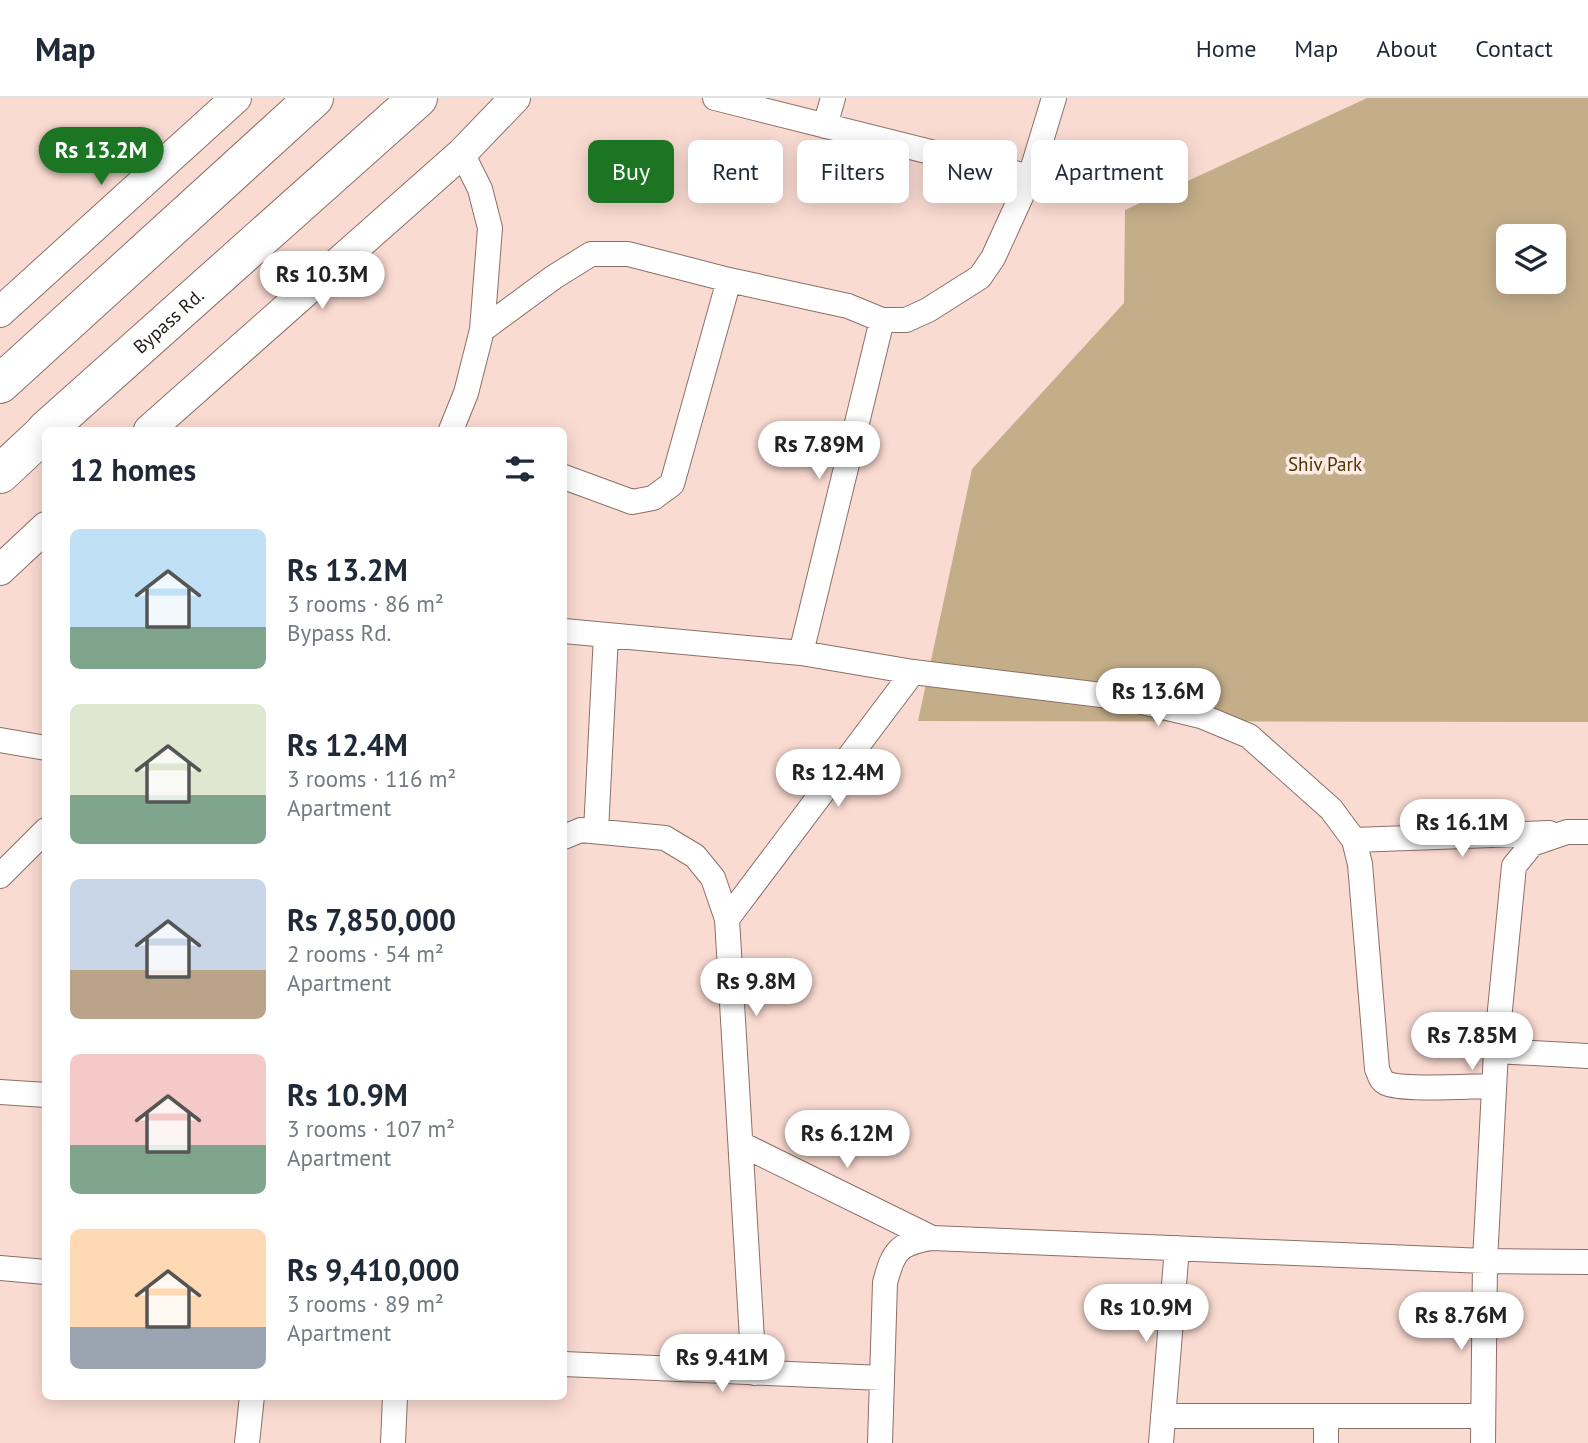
<!DOCTYPE html>
<html lang="en">
<head>
<meta charset="utf-8">
<style>
	body { margin:0; font-family:"PT Sans",sans-serif; background:#f6f6f7; color:#1f2937; height:100vh; display:flex; flex-direction:column; font-size:26px; white-space:nowrap }
	* { box-sizing:border-box; margin:0 }
	p { font-size:23px; color:#747a83 }
	.icon { flex:none; width:38px; height:38px; fill:none; stroke:currentColor; stroke-width:2; stroke-linecap:round; stroke-linejoin:round }
	.map { position:relative; flex:1; overflow:hidden }
	.side { position:absolute; left:42px; top:329px; width:525px; height:973px; display:flex; flex-direction:column; background:#fff; border-radius:10px; box-shadow:0 4px 18px #0003 }
	.side>* { flex:none }
	.top-card { position:absolute; left:588px; top:42px; width:665px; height:63px; display:flex; gap:14px }
	.tools { position:absolute; left:1496px; top:126px; display:grid; gap:14px }
	.tools a { display:grid; place-items:center; width:70px; height:70px; border-radius:10px; background:#fff; box-shadow:0 4px 18px #0003; font-size:35px }
	.price { position:absolute; translate:-50% -60px; padding:0 16px; border-radius:24px; background:#fff; color:#222; font-size:23px; line-height:46px; filter:drop-shadow(0 2px 4px #0008) }
	.price::after { content:''; position:absolute; left:50%; top:42px; width:21px; height:16px; margin-left:-10px; background:inherit; clip-path:polygon(0 0,100% 0,50% 100%) }
	.price.current { background:#1b7523; color:#fff }
	ul { padding:0; list-style:none }
	li { display:flex; align-items:center; gap:21px; height:175px; padding:0 28px }
	li span { display:grid; place-items:center; flex:none; width:196px; height:140px; border-radius:10px; color:#555 }
	li>.icon { margin-inline-start:auto }
	span .icon { width:84px; height:84px; fill:#fffc; stroke-width:1 }
	li b { font-size:30px }
	h2 { display:flex; justify-content:space-between; align-items:center; height:84px; padding:0 28px; font-size:30px }
	.tag { padding:0 24px; border-radius:10px; background:#fff; box-shadow:0 4px 18px #0003; font-size:24px; line-height:63px }
	.tag.current { background:#1b7523; color:#fff }
	header { display:flex; align-items:center; gap:42px; box-sizing:border-box; height:98px; padding:0 35px; background:#fff; border-bottom:2px solid #e0e1e3 }
	header strong { font-size:33px }
	nav { display:flex; gap:38px; margin-inline-start:auto; font-size:24px }
	.map>svg:first-child { display:block }
	.green { fill:#c4ae89; fill-rule:evenodd }
	.lines { fill:none; stroke-linecap:round; stroke-linejoin:round }
	.minor-casing { stroke:#8b7067; stroke-width:26 }
	.tertiary-casing { stroke:#8b7067; stroke-width:32 }
	.trunk-casing { stroke:#8b7067; stroke-width:40 }
	.minor { stroke:#fff; stroke-width:24 }
	.tertiary { stroke:#fff; stroke-width:30 }
	.trunk { stroke:#fff; stroke-width:38 }
	.labels { text-anchor:middle; stroke-width:7; stroke-linejoin:round; paint-order:stroke }
	.street-label { font-size:19px; fill:#231815; stroke:#ffebe6 }
	.park-label { font-size:19px; fill:#4c3503; stroke:#ffebe6 }
</style>
</head>
<body>
<header>
<strong>Map</strong>
<nav><a>Home</a><a>Map</a><a>About</a><a>Contact</a></nav>
</header>
<div class="map">
<svg width="1588" height="1345" viewBox="0 0 1588 1345">
	<rect width="100%" height="100%" fill="#fadbd2"/>
	<!-- green -->
	<path class="green" d="M1367,0H1588V624L918,623L972,371L1124,205L1125,112ZM1508,138H1554V184H1508Z"/>
	<g class="lines">
		<!-- minor casing -->
		<g class="minor-casing">
			<path id="minor" d="M715,0L1030,79
				M825,28L833,0
				M482,232L554,179L591,156H628L729,182L848,208L882,222H906L928,212L980,179L993,160L1030,79L1054,0
				M451,332L466,295L482,232L490,130L480,91L462,55
				M564,379L632,404L653,400L672,386L729,182
				M564,533L801,555L913,574L1126,600L1201,618L1249,638L1331,711L1354,742L1360,766L1377,971C1380,977 1380,982 1386,985C1401,993 1473,988 1494,988
				M801,555L882,222
				M0,642L46,650
				M596,733L606,537
				M1588,734H1567L1532,746L1514,768L1496,953L1485,1163L1588,1164
				M564,739L581,732L665,740L695,758L713,780L727,821L754,1275
				M1354,742L1549,735
				M0,778L46,732
				M727,821L913,574
				M1496,953L1588,958
				M0,994L46,997
				M741,1046L932,1140
				M0,1170L46,1174
				M564,1266L882,1280
				M1163,1318H1483
				M1326,1318V1345
				M247,1345L252,1298
				M393,1345L395,1298
				M880,1345L885,1185C893,1153 899,1145 932,1140L1485,1163L1483,1345
				M1161,1345L1177,1150"/>
		</g>
		<!-- tertiary casing -->
		<g class="tertiary-casing">
			<path id="tertiary" d="M0,214L236,0
				M149,332L462,55L515,0
				M0,472L46,429"/>
		</g>
		<!-- trunk casing -->
		<g class="trunk-casing">
			<g id="trunk">
				<path d="M0,286L314,0"/>
				<path id="s1" d="M46,332L418,0"/>
				<path d="M0,376L46,333"/>
			</g>
		</g>
		<!-- minor -->
		<use href="#minor" class="minor"/>
		<!-- tertiary -->
		<use href="#tertiary" class="tertiary"/>
		<!-- trunk -->
		<use href="#trunk" class="trunk"/>
	</g>
	<g class="labels">
		<!-- street labels -->
		<g class="street-label">
			<text dy="7" stroke="none"><textPath href="#s1" startOffset="164">Bypass Rd.</textPath></text>
		</g>
		<!-- park labels -->
		<g class="park-label">
			<text x="1325" y="373">Shiv Park</text>
		</g>
	</g>
</svg>
<div class="tools">
<a><svg class="icon" aria-label="layers" viewBox="0 0 24 24"><path d="M12 4l9 5-9 5-9-5zM3 14l9 5 9-5"/></svg></a>
</div>
<b class="price current" style="left:101px;top:89px">Rs 13.2M</b>
<b class="price" style="left:322px;top:213px">Rs 10.3M</b>
<b class="price" style="left:819px;top:383px">Rs 7.89M</b>
<b class="price" style="left:1158px;top:630px">Rs 13.6M</b>
<b class="price" style="left:838px;top:711px">Rs 12.4M</b>
<b class="price" style="left:1462px;top:761px">Rs 16.1M</b>
<b class="price" style="left:756px;top:920px">Rs 9.8M</b>
<b class="price" style="left:1472px;top:974px">Rs 7.85M</b>
<b class="price" style="left:847px;top:1072px">Rs 6.12M</b>
<b class="price" style="left:1146px;top:1246px">Rs 10.9M</b>
<b class="price" style="left:1461px;top:1254px">Rs 8.76M</b>
<b class="price" style="left:722px;top:1296px">Rs 9.41M</b>
<div class="top-card">
<a class="tag current">Buy</a>
<a class="tag">Rent</a>
<a class="tag">Filters</a>
<a class="tag">New</a>
<a class="tag">Apartment</a>
</div>
<section class="side">
<h2>12 homes<svg class="icon" aria-label="filters" viewBox="0 0 24 24"><path d="M4 7h16M4 17h16"/><circle cx="9" cy="7" r="2"/><circle cx="15" cy="17" r="2"/></svg></h2>
<ul>
<li><span style="background:linear-gradient(#bfe0f5 70%,#7fa58c 0)"><svg class="icon" aria-label="home" viewBox="0 0 24 24"><path d="M3 11l9-7 9 7M6 9v11h12V9"/></svg></span><div><b>Rs 13.2M</b><p>3 rooms · 86 m²</p><p>Bypass Rd.</p></div></li>
<li><span style="background:linear-gradient(#dfe7d0 65%,#7fa58c 0)"><svg class="icon" aria-label="home" viewBox="0 0 24 24"><path d="M3 11l9-7 9 7M6 9v11h12V9"/></svg></span><div><b>Rs 12.4M</b><p>3 rooms · 116 m²</p><p>Apartment</p></div></li>
<li><span style="background:linear-gradient(#c9d6e8 65%,#b9a48a 0)"><svg class="icon" aria-label="home" viewBox="0 0 24 24"><path d="M3 11l9-7 9 7M6 9v11h12V9"/></svg></span><div><b>Rs 7,850,000</b><p>2 rooms · 54 m²</p><p>Apartment</p></div></li>
<li><span style="background:linear-gradient(#f6c9c9 65%,#7fa58c 0)"><svg class="icon" aria-label="home" viewBox="0 0 24 24"><path d="M3 11l9-7 9 7M6 9v11h12V9"/></svg></span><div><b>Rs 10.9M</b><p>3 rooms · 107 m²</p><p>Apartment</p></div></li>
<li><span style="background:linear-gradient(#ffd9b3 70%,#9aa5b1 0)"><svg class="icon" aria-label="home" viewBox="0 0 24 24"><path d="M3 11l9-7 9 7M6 9v11h12V9"/></svg></span><div><b>Rs 9,410,000</b><p>3 rooms · 89 m²</p><p>Apartment</p></div></li>
</ul>
</section>
</div>
</body>
</html>
